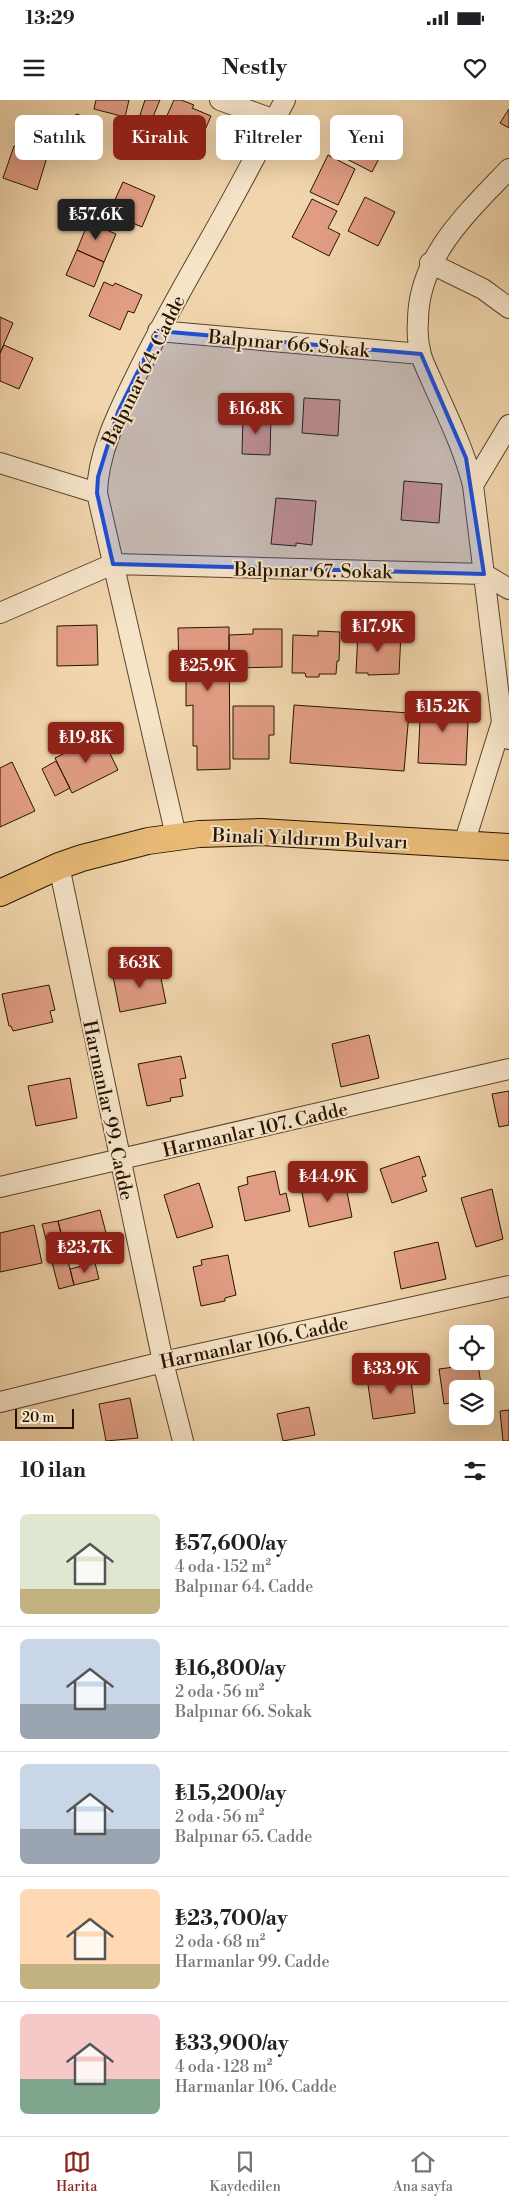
<!DOCTYPE html>
<html lang="tr">
<head>
<meta charset="utf-8">
<style>
	body { margin:0; font-family:"Libre Bodoni",serif; background:#f6f6f6; color:#202124; height:100vh; display:flex; flex-direction:column; font-size:19px; white-space:nowrap }
	* { box-sizing:border-box; margin:0 }
	p { font-size:16px; color:#757577 }
	.icon { flex:none; width:28px; height:28px; fill:none; stroke:currentColor; stroke-width:2; stroke-linecap:round; stroke-linejoin:round }
	.map { position:relative; height:1341px; overflow:hidden }
	.drawer { display:flex; flex-direction:column; background:#fff; flex:1 }
	.drawer>* { flex:none }
	.hud { position:absolute; left:15px; top:15px; width:480px; height:45px; display:flex; gap:10px }
	.buttons { position:absolute; left:449px; top:1225px; display:grid; gap:10px }
	.buttons a { display:grid; place-items:center; width:45px; height:45px; border-radius:8px; background:#fff; box-shadow:0 5px 20px #0002; font-size:25px }
	.scale { position:absolute; left:15px; bottom:12px; width:59px; box-sizing:border-box; padding-left:5px; border:2px solid #261401; border-top:0; font-size:14px; line-height:18px; white-space:nowrap; color:#261401; -webkit-text-stroke:4px #f6e4c9; paint-order:stroke }
	.price { position:absolute; translate:-50% -42px; padding:0 11px; border-radius:5px; background:#8f2418; color:#fff; font-size:16px; line-height:32px; filter:drop-shadow(0 1px 2px #0008) }
	.price::after { content:''; position:absolute; left:50%; top:30px; width:15px; height:11px; margin-left:-8px; background:inherit; clip-path:polygon(0 0,100% 0,50% 100%) }
	.price.current { background:#222; color:#fff }
	ul { padding:0; list-style:none }
	li { display:flex; align-items:center; gap:15px; height:125px; padding:0 20px }
	li+li { border-top:1px solid #e0e0e0 }
	li span { display:grid; place-items:center; flex:none; width:140px; height:100px; border-radius:8px; color:#555 }
	li>.icon { margin-inline-start:auto }
	span .icon { width:60px; height:60px; fill:#fffc; stroke-width:1 }
	li b { font-size:21px }
	h2 { display:flex; justify-content:space-between; align-items:center; height:60px; padding:0 20px; font-size:21px }
	.chip { padding:0 18px; border-radius:8px; background:#fff; box-shadow:0 5px 20px #0002; font-size:18px; line-height:45px }
	.chip.current { background:#8f2418; color:#fff }
	.status { display:flex; justify-content:space-between; align-items:center; height:35px; padding:0 25px; background:#fff; direction:ltr }
	.status svg { height:14px; fill:currentColor }
	header { display:flex; justify-content:space-between; align-items:center; height:65px; padding:0 20px; background:#fff; font-size:22px; font-weight:800 }
	.dock { display:flex; justify-content:space-around; align-items:center; height:70px; border-top:1px solid #e0e0e0; background:#fff; font-size:14px; color:#757577 }
	.dock a { display:grid; justify-items:center; gap:2px }
	.dock .current { color:#8f2418 }
	.map>svg:first-child { display:block }
	.building { fill:#e19d84; stroke:#261401 }
	.lines { fill:none; stroke-linecap:round; stroke-linejoin:round }
	.minor-casing { stroke:#59442c; stroke-width:22 }
	.major-casing { stroke:#261401; stroke-width:28 }
	.minor { stroke:#f6e4c9; stroke-width:20 }
	.major { stroke:#e8ba76; stroke-width:26 }
	.marked { fill:#1d4ed8; fill-opacity:0.2; stroke:#1d4ed8; stroke-width:4; stroke-linejoin:round }
	.labels { text-anchor:middle; stroke-width:4; stroke-linejoin:round; paint-order:stroke }
	.street-label { font-size:19px; fill:#261401; stroke:#f6e4c9 }
</style>
</head>
<body>
<div class="status"><b>13:29</b><svg viewBox="0 0 49 12"><path d="M0 12V9h3v3zM5 12V6h3v6zM10 12V3h3v9zM15 12V0h3v12zM26 1h20v11H26zM47 4h2v5h-2z"/></svg></div>
<header><svg class="icon" aria-label="menu" viewBox="0 0 24 24"><path d="M4 6h16M4 12h16M4 18h16"/></svg>Nestly<svg class="icon" aria-label="heart" viewBox="0 0 24 24"><path d="M12 20l-8-8c-3-5 5-10 8-4 3-6 11-1 8 4z"/></svg></header>
<div class="map">
<svg width="509" height="1341" viewBox="0 0 509 1341">
	<rect width="100%" height="100%" fill="#f1d5ac"/>
	<filter id="stains"><feTurbulence type="fractalNoise" baseFrequency=".004" numOctaves="4"/><feColorMatrix values="0 0 0 0 .2 0 0 0 0 .09 0 0 0 0 .02 0 0 0 .5 -.17"/></filter>
	<radialGradient id="worn" r=".72"><stop offset=".6" stop-color="#630" stop-opacity="0"/><stop offset="1" stop-color="#630" stop-opacity=".3"/></radialGradient>
	<!-- building -->
	<path class="building" d="M96,0H129L125,17L94,9Z
		M145,0H160L152,19L140,15Z
		M174,0H181L194,5L192,8L211,16L199,44L161,29Z
		M509,9V28L500,23Z
		M76,14L92,19L79,57L63,51Z
		M351,25L387,43L372,72L337,54Z
		M14,46L47,57L37,90L3,78Z
		M328,55L355,69L338,105L310,92Z
		M123,82L155,96L142,127L109,113Z
		M365,97L395,112L378,146L348,131Z
		M312,99L337,111L328,128L340,134L329,156L292,137Z
		M90,118L105,125L104,129L116,134L104,162L77,150Z
		M77,150L104,162L94,187L66,175Z
		M104,182L113,186L115,183L142,195L134,213L128,211L120,230L89,216Z
		M0,217L13,223L0,253Z
		M4,245L33,258L19,289L0,281V253Z
		M304,298L340,300L338,336L302,333Z
		M243,315L271,316L270,355L242,354Z
		M404,381L442,384L439,423L401,420Z
		M276,398L316,401L312,445L296,443V446L271,444Z
		M97,525L98,565L57,566V526Z
		M229,527L230,669L197,670V646H193V605L186,606V576H179L178,528Z
		M253,529H282V567L229,568V535L253,534Z
		M318,531L340,532L339,561H337L336,574H319V577H306L305,573H292L293,535L318,536Z
		M358,531L401,533L399,574L368,575V573H356Z
		M421,600L469,603L466,665L418,663Z
		M294,605L409,613L404,671L290,663Z
		M233,606H274V635H269V659H233Z
		M101,635L118,670L72,693L55,658Z
		M56,661L70,688L55,696L42,669Z
		M12,662L35,711L0,727V668Z
		M158,864L166,903L120,912L113,876L133,872L132,869Z
		M49,885L55,910L50,911L53,922L13,931L11,926H9L2,894Z
		M369,935L379,978L341,987L332,944Z
		M181,956L186,978L180,979L183,996L170,998L171,1001L147,1006L138,964Z
		M70,978L77,1018L36,1026L28,986Z
		M509,991V1025L499,1027L492,994Z
		M419,1056L426,1076L422,1077L427,1091L392,1103L380,1069Z
		M275,1071L280,1095L286,1093L290,1111L245,1121L238,1087L248,1084L247,1077Z
		M344,1077L352,1117L309,1127L302,1093L321,1089L320,1082Z
		M199,1083L213,1127L177,1138L164,1095Z
		M492,1089L503,1139L476,1147L461,1098Z
		M100,1110L110,1148L67,1159L58,1121Z
		M58,1121L74,1185L59,1189L42,1124Z
		M34,1125L42,1163L0,1172V1133Z
		M438,1142L446,1179L401,1189L394,1152Z
		M228,1155L236,1195L225,1198V1201L201,1206L193,1167L202,1165L201,1160Z
		M95,1163L99,1179L74,1185L70,1169Z
		M478,1264L481,1285H477L478,1289H458V1302L444,1304L439,1269Z
		M410,1272L415,1313L373,1319L367,1278Z
		M130,1298L138,1338L106,1341L99,1304Z
		M309,1307L315,1335L283,1341L277,1314Z
		M509,1310V1341H503L500,1311Z"/>
	<g class="lines">
		<!-- minor casing -->
		<g class="minor-casing">
			<path id="minor" d="M220,0L275,20
				M509,69C468,112 418,157 418,221C417,232 418,244 421,255C424,265 430,276 434,286C449,319 464,350 473,385L502,622L509,639
				M430,163L483,189L509,208
				M158,231L421,254
				M0,363L97,393
				M473,385L509,325
				M0,513L113,464L484,474L509,489
				M176,736L97,393C98,354 116,317 133,282C155,236 180,192 205,148C233,99 259,50 285,0
				M464,744L502,622
				M59,766L163,1262L183,1341
				M0,1087L509,969
				M0,1302L163,1262L509,1186"/>
		</g>
		<!-- major casing -->
		<g class="major-casing">
			<path id="major" d="M0,793L59,766L82,758L148,741L199,734L261,732L509,747"/>
		</g>
		<!-- minor -->
		<use href="#minor" class="minor"/>
		<!-- major -->
		<use href="#major" class="major"/>
	</g>
	<!-- marked area -->
	<path class="marked" d="M158,231L421,254L466,358L484,474L113,464L97,393L98,377L118,312Z"/>
	<g class="labels">
		<!-- street labels -->
		<g class="street-label">
			<text transform="translate(289 243) rotate(5)" y="7">Balpınar 66. Sokak</text>
			<text transform="translate(143 270) rotate(-64)" y="7">Balpınar 64. Cadde</text>
			<text transform="translate(313 470) rotate(1)" y="7">Balpınar 67. Sokak</text>
			<text transform="translate(310 738) rotate(2)" y="7">Binali Yıldırım Bulvarı</text>
			<text transform="translate(109 1010) rotate(78)" y="7">Harmanlar 99. Cadde</text>
			<text transform="translate(255 1029) rotate(-13)" y="7">Harmanlar 107. Cadde</text>
			<text transform="translate(254 1242) rotate(-12)" y="7">Harmanlar 106. Cadde</text>
		</g>
	</g>
	<rect width="100%" height="100%" filter="url(#stains)"/>
	<rect width="100%" height="100%" fill="url(#worn)"/>
</svg>
<div class="buttons">
<a><svg class="icon" aria-label="locate" viewBox="0 0 24 24"><circle cx="12" cy="12" r="6"/><path d="M12 2v4M12 18v4M2 12h4M18 12h4"/></svg></a>
<a><svg class="icon" aria-label="layers" viewBox="0 0 24 24"><path d="M12 4l9 5-9 5-9-5zM3 14l9 5 9-5"/></svg></a>
</div>
<div class="scale">20 m</div>
<b class="price current" style="left:96px;top:141px">₺57.6K</b>
<b class="price" style="left:256px;top:335px">₺16.8K</b>
<b class="price" style="left:378px;top:553px">₺17.9K</b>
<b class="price" style="left:208px;top:592px">₺25.9K</b>
<b class="price" style="left:443px;top:633px">₺15.2K</b>
<b class="price" style="left:86px;top:664px">₺19.8K</b>
<b class="price" style="left:140px;top:889px">₺63K</b>
<b class="price" style="left:328px;top:1103px">₺44.9K</b>
<b class="price" style="left:85px;top:1174px">₺23.7K</b>
<b class="price" style="left:391px;top:1295px">₺33.9K</b>
<div class="hud">
<a class="chip">Satılık</a>
<a class="chip current">Kiralık</a>
<a class="chip">Filtreler</a>
<a class="chip">Yeni</a>
</div>
</div>
<section class="drawer">
<h2>10 ilan<svg class="icon" aria-label="filters" viewBox="0 0 24 24"><path d="M4 7h16M4 17h16"/><circle cx="9" cy="7" r="2"/><circle cx="15" cy="17" r="2"/></svg></h2>
<ul>
<li><span style="background:linear-gradient(#dfe7d0 75%,#c2b280 0)"><svg class="icon" aria-label="home" viewBox="0 0 24 24"><path d="M3 11l9-7 9 7M6 9v11h12V9"/></svg></span><div><b>₺57,600/ay</b><p>4 oda · 152 m²</p><p>Balpınar 64. Cadde</p></div></li>
<li><span style="background:linear-gradient(#c9d6e8 65%,#9aa5b1 0)"><svg class="icon" aria-label="home" viewBox="0 0 24 24"><path d="M3 11l9-7 9 7M6 9v11h12V9"/></svg></span><div><b>₺16,800/ay</b><p>2 oda · 56 m²</p><p>Balpınar 66. Sokak</p></div></li>
<li><span style="background:linear-gradient(#c9d6e8 65%,#9aa5b1 0)"><svg class="icon" aria-label="home" viewBox="0 0 24 24"><path d="M3 11l9-7 9 7M6 9v11h12V9"/></svg></span><div><b>₺15,200/ay</b><p>2 oda · 56 m²</p><p>Balpınar 65. Cadde</p></div></li>
<li><span style="background:linear-gradient(#ffd9b3 75%,#c2b280 0)"><svg class="icon" aria-label="home" viewBox="0 0 24 24"><path d="M3 11l9-7 9 7M6 9v11h12V9"/></svg></span><div><b>₺23,700/ay</b><p>2 oda · 68 m²</p><p>Harmanlar 99. Cadde</p></div></li>
<li><span style="background:linear-gradient(#f6c9c9 65%,#7fa58c 0)"><svg class="icon" aria-label="home" viewBox="0 0 24 24"><path d="M3 11l9-7 9 7M6 9v11h12V9"/></svg></span><div><b>₺33,900/ay</b><p>4 oda · 128 m²</p><p>Harmanlar 106. Cadde</p></div></li>
</ul>
</section>
<nav class="dock">
<a class="current"><svg class="icon" aria-label="map" viewBox="0 0 24 24"><path d="M3 6l6-2 6 2 6-2v14l-6 2-6-2-6 2zM9 4v14M15 6v14"/></svg>Harita</a>
<a><svg class="icon" aria-label="saved" viewBox="0 0 24 24"><path d="M7 4h10v16l-5-4-5 4z"/></svg>Kaydedilen</a>
<a><svg class="icon" aria-label="home" viewBox="0 0 24 24"><path d="M3 11l9-7 9 7M6 9v11h12V9"/></svg>Ana sayfa</a>
</nav>
</body>
</html>
